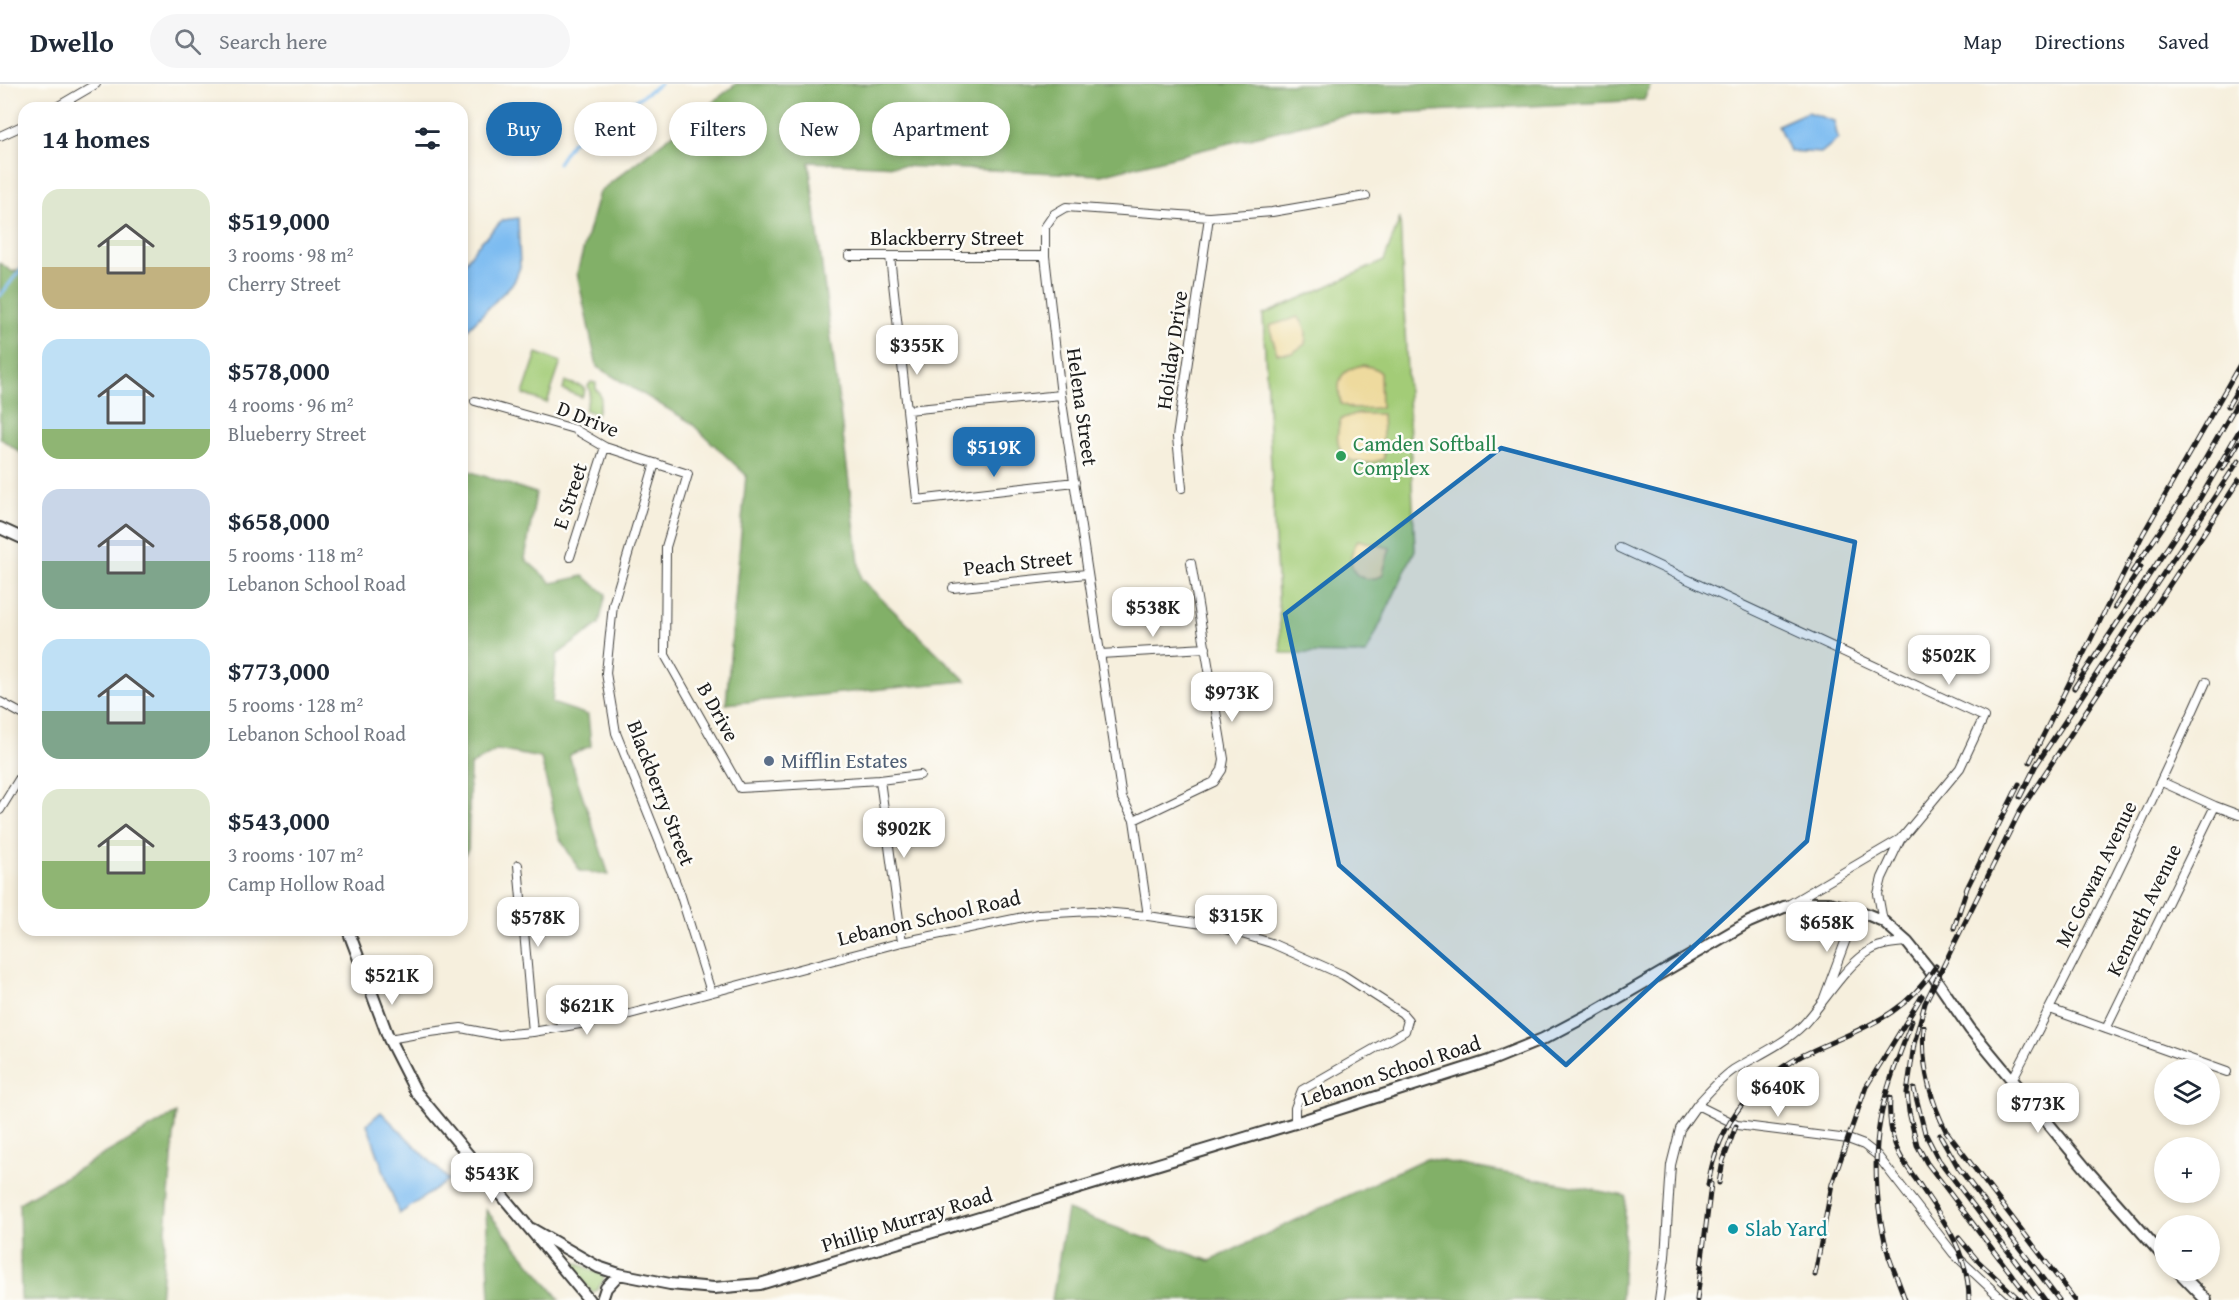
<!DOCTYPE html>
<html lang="en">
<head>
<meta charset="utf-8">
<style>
	body { margin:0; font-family:"Gentium Book Plus",serif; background:#f6f6f7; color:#1f2937; height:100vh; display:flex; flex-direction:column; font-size:22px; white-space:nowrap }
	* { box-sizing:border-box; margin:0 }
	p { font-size:20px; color:#747a83 }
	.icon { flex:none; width:33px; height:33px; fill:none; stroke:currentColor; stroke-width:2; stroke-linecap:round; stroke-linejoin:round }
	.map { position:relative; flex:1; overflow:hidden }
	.sheet { position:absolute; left:18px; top:18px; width:450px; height:834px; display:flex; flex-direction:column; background:#fff; border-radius:18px; box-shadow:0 3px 9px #0003 }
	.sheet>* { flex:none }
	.hud { position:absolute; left:486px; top:18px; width:570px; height:54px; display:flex; gap:12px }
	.buttons { position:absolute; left:2154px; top:975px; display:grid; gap:12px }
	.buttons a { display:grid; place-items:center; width:66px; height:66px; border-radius:50%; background:#fff; box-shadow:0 3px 9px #0003; font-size:30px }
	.price { position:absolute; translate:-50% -51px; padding:0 14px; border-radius:12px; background:#fff; color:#222; font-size:20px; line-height:39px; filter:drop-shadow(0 2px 3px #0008) }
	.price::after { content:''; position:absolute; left:50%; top:36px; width:18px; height:14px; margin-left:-9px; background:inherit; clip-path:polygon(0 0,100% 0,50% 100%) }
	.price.on { background:#1f6fb2; color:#fff }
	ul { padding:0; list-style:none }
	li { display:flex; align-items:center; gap:18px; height:150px; padding:0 24px }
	li span { display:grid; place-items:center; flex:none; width:168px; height:120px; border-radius:18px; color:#555 }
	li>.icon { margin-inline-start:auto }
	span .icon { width:72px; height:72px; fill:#fffc; stroke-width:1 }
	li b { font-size:26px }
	h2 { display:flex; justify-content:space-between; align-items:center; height:72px; padding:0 24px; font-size:26px }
	.chip { padding:0 21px; border-radius:27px; background:#fff; box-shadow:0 3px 9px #0003; font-size:21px; line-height:54px }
	.chip.on { background:#1f6fb2; color:#fff }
	header { display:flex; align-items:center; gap:36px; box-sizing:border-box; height:84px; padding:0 30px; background:#fff; border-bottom:2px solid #e0e1e3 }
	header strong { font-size:28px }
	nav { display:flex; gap:33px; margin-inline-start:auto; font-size:21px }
	.search { width:420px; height:54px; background:#f6f6f7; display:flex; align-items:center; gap:15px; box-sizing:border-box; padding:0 21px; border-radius:33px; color:#747a83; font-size:22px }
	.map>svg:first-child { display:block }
	.green { fill:#a3cc77; stroke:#60744a; stroke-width:1.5 }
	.forest { fill:#82b068; stroke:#4f6642; stroke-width:1.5 }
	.sand { fill:#eeda9e; stroke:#857b5d; stroke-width:1.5 }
	.water { fill:#7dbcf1; stroke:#4c6c86; stroke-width:1.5 }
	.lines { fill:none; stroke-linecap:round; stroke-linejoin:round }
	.stream { stroke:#7dbcf1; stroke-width:3 }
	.street-casing { stroke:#3d3c39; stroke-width:10 }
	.secondary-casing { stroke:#3d3c39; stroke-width:14 }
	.street { stroke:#fff; stroke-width:8 }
	.secondary { stroke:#fff; stroke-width:10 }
	.rail-casing { stroke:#1c1c1c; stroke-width:5 }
	.rail { stroke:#fdfcf7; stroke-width:3; stroke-dasharray:9; stroke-linecap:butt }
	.marked { fill:#1f6fb2; fill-opacity:0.2; stroke:#1f6fb2; stroke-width:4.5; stroke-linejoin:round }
	.leisure-dot { fill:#2e9e5b; stroke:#fdfcf7; stroke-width:2 }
	.service-dot { fill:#5c6f8a; stroke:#fdfcf7; stroke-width:2 }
	.culture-dot { fill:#0f9aa8; stroke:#fdfcf7; stroke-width:2 }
	.labels { text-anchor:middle; stroke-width:5; stroke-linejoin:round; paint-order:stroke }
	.street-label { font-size:21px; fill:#1c1c1c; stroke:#fdfcf7 }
	.leisure-label { font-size:21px; fill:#27864d; stroke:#fdfcf7; text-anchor:start }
	.service-label { font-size:21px; fill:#4e5e75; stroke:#fdfcf7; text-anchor:start }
	.culture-label { font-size:21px; fill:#0d838f; stroke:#fdfcf7; text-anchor:start }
</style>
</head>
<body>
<header>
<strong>Dwello</strong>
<div class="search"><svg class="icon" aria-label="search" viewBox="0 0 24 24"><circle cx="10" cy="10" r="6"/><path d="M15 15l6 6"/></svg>Search here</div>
<nav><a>Map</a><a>Directions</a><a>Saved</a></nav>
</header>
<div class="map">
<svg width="2239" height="1216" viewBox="0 0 2239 1216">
	<rect width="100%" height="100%" fill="#fdfcf7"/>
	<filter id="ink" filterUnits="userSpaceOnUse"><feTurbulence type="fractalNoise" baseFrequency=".0167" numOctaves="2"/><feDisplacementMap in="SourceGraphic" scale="12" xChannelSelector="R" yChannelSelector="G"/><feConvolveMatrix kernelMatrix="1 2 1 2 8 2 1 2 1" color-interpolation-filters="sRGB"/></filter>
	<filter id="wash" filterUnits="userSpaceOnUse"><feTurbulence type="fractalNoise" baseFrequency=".008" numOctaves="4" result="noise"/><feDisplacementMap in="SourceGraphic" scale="24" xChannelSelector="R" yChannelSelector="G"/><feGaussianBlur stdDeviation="1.35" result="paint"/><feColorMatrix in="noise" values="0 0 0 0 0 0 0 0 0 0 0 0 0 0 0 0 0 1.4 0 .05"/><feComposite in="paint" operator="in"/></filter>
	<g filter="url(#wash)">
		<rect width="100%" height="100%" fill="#f6efdd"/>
		<!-- green -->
		<path class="green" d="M1400,134L1415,466L1366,570L1281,569L1263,231L1384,177Z
			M537,269L561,278L547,319L523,310Z
			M565,298L581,302L585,306L582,313L563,306Z
			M591,298L596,299V306L599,308L601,315L597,330L585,326L590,308L588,302Z
			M568,1175L603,1191L604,1196L596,1207L592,1208L566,1177Z"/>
		<!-- forest -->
		<path class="forest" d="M736,0H1651L1644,16L1338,32L1101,91L809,78L861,495L966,597L726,620L746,391L690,338L597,283L577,189L599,108Z
			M0,179L13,188L24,183V371L0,354Z
			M462,385L536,409L525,475L552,499L583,492L606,510L599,540L557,571L552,619L588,631L591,662L569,671L609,791L580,787L559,753L541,674L497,666L470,682L468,765L462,774Z
			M176,1029L160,1216H21L19,1119Z
			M1426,1074L1626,1112L1621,1216H1052L1067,1126L1210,1177Z
			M486,1126L560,1216H490Z"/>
		<!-- sand -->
		<path class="sand" d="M1298,233C1306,242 1307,248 1305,260L1292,269H1277L1269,242Z
			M1363,281L1374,284L1380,288L1381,324L1353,325L1341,320C1336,298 1338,286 1363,281Z
			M1354,330H1382L1384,375C1351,386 1329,371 1341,335Z
			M1358,456L1390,464L1382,492C1353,503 1343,478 1358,456Z"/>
		<!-- water -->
		<path class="water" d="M1807,28L1834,37L1838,55L1821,69L1789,67L1778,41Z
			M518,134L520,183L514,198L462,251V183L477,162L503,136Z
			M381,1028L449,1096L399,1130L367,1040Z"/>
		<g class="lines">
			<!-- stream -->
			<path class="stream" d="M558,79L572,58L660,0
				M0,212L24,181"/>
		</g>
	</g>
	<g filter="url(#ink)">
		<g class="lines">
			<!-- street casing -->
			<g class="street-casing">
				<path id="street" d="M55,24L96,0
					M0,52L24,41
					M849,172H1045
					M890,172L917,416L1075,398
					M475,317L574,345L605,363L688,390L666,463L665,571L740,704L880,696L920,691
					M908,326L1061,311
					M655,379L613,521L606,589L616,649L680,809L711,908
					M1182,404L1177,353L1209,133
					M1620,464L1984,633L1960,684L1902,754L1788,821
					M570,473L605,363
					M953,504L1086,490
					M1100,570L1206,564
					M0,618L24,631
					M880,696L902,858
					M2162,698L2215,722L2239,731
					M0,726L24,687
					M1134,736L1214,698L1222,686L1224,675L1191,479
					M518,781L533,948
					M1148,832L1134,736L1122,714L1061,311L1045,172V143L1054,130L1066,123L1209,133L1272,128L1366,112
					M1883,837L1878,810L1882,794L1901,754
					M1824,914L1857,826
					M2050,925L2227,988
					M2106,945L2215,722
					M389,955L423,949L461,944L497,951L533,948L615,934L902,858L1038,830L1092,827L1148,832L1216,842L1271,859L1343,891L1402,929L1408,936L1405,947L1302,1006L1295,1024V1039
					M2012,996C2081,866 2146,733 2206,598
					M1697,1021C1708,1009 1719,996 1733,986C1756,972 1783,961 1803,941C1824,919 1845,881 1871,866C1882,860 1895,859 1907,858
					M1659,1216L1665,1173L1671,1081L1680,1045L1697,1021L1737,1041L1848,1055L1864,1061L1877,1071L1953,1169L2003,1216"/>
			</g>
			<!-- secondary casing -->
			<g class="secondary-casing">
				<path id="secondary" d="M0,444L24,455
					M348,846L389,955L416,1008L589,1216
					M532,1145L598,1183L619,1190L670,1200L714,1204L760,1200L1295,1039L1489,977L1543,955L1594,928L1749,838L1784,823L1807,819H1829L1857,826L1883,837L1907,858L1928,884L1970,945L2087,1086L2164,1173
					M2177,1186L2206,1216
					M602,1216L606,1204L619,1190"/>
			</g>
			<!-- street -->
			<use href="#street" class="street"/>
			<!-- secondary -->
			<use href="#secondary" class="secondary"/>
			<!-- rail casing -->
			<g class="rail-casing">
				<path id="rail" d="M2228,322L2239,303
					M2223,385L2239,358
					M2132,488L2184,412L2239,316
					M2115,523L2141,483
					M2074,604L2199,416L2239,347
					M2030,678L2143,450L2239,282
					M2020,713L2036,681L2239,376
					M1954,844L1967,804L2019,700
					M1924,943C1921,979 1930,1015 1946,1047L2075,1216
					M1914,1005L1925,1049L1939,1076L2045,1216
					M1890,1014C1889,1030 1890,1045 1895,1060C1900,1075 1910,1087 1919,1100C1944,1136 1969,1170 1969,1216
					M1940,1051L1958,1083L2059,1216
					M1719,1099L1723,1077L1736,1042
					M1959,1154L1978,1177L2020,1216
					M1815,1191L1832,1100L1866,1003L1922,912
					M1697,1216L1711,1100L1708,1101C1718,1038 1755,992 1814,966C1866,942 1903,933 1936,882
					M1905,1216C1900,1201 1894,1187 1889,1173C1877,1131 1872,1080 1880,1037C1886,1002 1900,970 1912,937
					M2031,1216L1927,1079L1917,1061L1909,1028L1907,1009L1914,960L1925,919L2020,727L2239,396"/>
			</g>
			<!-- rail -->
			<use href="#rail" class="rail"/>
		</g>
	</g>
	<!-- marked area -->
	<path class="marked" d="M1501,364L1855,458L1807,757L1566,981L1339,781L1285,530Z"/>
	<!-- markers -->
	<circle class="leisure-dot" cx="1341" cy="372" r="6"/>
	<circle class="service-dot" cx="769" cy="677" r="6"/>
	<circle class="culture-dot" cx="1733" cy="1145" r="6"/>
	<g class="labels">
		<!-- street labels -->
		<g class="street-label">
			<text x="947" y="161">Blackberry Street</text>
			<text transform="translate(1172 266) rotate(-82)" y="7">Holiday Drive</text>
			<text transform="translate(1082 323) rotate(82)" y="7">Helena Street</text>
			<text transform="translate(588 335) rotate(22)" y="7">D Drive</text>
			<text transform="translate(570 412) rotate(-72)" y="7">E Street</text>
			<text transform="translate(1018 479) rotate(-6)" y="7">Peach Street</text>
			<text transform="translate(718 628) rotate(61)" y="7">B Drive</text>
			<text transform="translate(661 709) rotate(69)" y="7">Blackberry Street</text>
			<text transform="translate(2096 790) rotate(-64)" y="7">Mc Gowan Avenue</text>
			<text transform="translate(2144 826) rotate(-64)" y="7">Kenneth Avenue</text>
			<text transform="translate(929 834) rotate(-13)" y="7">Lebanon School Road</text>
			<text transform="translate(1391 987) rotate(-18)" y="7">Lebanon School Road</text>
			<text transform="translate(907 1136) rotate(-17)" y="7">Phillip Murray Road</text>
		</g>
		<!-- leisure labels -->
		<g class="leisure-label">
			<text x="1353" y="367">Camden Softball<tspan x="1353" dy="24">Complex</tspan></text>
		</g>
		<!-- service labels -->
		<g class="service-label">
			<text x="781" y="684">Mifflin Estates</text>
		</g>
		<!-- culture labels -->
		<g class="culture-label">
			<text x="1745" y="1152">Slab Yard</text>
		</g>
	</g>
</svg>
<div class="buttons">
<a><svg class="icon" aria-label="layers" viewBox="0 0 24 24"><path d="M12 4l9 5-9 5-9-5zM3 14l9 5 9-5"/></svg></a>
<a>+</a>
<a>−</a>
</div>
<b class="price" style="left:917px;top:292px">$355K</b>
<b class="price on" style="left:994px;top:394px">$519K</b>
<b class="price" style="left:1153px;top:554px">$538K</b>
<b class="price" style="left:1949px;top:602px">$502K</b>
<b class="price" style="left:1232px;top:639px">$973K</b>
<b class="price" style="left:904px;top:775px">$902K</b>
<b class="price" style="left:1236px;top:862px">$315K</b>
<b class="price" style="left:538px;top:864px">$578K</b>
<b class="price" style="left:1827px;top:869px">$658K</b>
<b class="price" style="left:392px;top:922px">$521K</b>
<b class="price" style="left:587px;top:952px">$621K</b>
<b class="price" style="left:1778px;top:1034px">$640K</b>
<b class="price" style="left:2038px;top:1050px">$773K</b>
<b class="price" style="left:492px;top:1120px">$543K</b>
<div class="hud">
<a class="chip on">Buy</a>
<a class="chip">Rent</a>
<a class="chip">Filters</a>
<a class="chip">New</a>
<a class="chip">Apartment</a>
</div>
<section class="sheet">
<h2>14 homes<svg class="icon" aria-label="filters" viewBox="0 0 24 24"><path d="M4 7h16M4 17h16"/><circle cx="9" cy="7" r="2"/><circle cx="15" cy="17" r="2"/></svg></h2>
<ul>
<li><span style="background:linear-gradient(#dfe7d0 65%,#c2b280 0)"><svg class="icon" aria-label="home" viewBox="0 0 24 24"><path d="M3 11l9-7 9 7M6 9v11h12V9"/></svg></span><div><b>$519,000</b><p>3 rooms · 98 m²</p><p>Cherry Street</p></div></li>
<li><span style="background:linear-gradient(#bfe0f5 75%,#8fb573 0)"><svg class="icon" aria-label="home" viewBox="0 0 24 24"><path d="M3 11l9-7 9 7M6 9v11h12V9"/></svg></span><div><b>$578,000</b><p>4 rooms · 96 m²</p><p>Blueberry Street</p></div></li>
<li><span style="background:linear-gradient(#c9d6e8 60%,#7fa58c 0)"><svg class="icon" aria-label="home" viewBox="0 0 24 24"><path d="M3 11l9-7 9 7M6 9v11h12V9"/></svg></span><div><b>$658,000</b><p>5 rooms · 118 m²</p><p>Lebanon School Road</p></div></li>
<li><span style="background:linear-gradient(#bfe0f5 60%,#7fa58c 0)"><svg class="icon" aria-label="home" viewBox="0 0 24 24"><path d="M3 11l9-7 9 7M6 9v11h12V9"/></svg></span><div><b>$773,000</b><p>5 rooms · 128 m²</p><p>Lebanon School Road</p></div></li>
<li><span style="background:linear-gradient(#dfe7d0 60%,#8fb573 0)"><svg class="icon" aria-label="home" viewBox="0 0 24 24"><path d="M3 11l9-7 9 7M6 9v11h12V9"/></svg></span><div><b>$543,000</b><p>3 rooms · 107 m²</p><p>Camp Hollow Road</p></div></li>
</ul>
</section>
</div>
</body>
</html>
